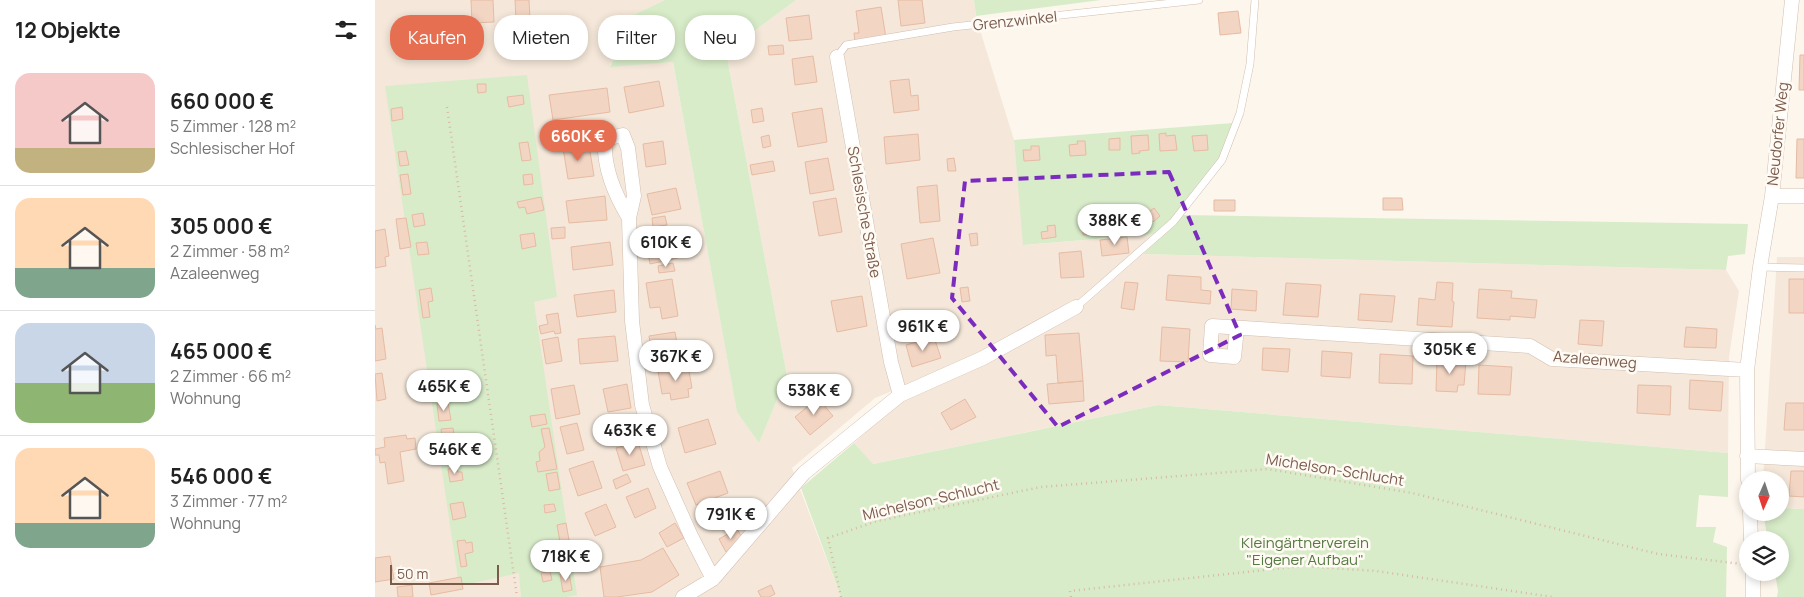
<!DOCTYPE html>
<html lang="de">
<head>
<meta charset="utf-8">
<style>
	body { margin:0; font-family:Manrope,sans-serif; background:#f6f6f6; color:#222; height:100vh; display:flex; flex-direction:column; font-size:19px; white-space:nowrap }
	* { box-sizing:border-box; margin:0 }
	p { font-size:16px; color:#767676 }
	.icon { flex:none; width:28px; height:28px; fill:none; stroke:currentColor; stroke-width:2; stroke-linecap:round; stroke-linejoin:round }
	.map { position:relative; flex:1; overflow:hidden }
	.side { display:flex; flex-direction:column; background:#fff; width:375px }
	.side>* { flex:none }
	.hud { position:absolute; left:15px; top:15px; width:475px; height:45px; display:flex; gap:10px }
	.needle { width:32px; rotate:183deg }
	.tools { position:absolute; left:1364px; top:471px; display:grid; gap:10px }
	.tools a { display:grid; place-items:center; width:50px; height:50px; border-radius:50%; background:#fff; box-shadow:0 2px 8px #0003; font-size:25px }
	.scale { position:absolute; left:15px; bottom:12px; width:109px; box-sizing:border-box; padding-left:5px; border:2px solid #7a5c4d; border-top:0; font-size:14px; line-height:18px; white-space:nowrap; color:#7a5c4d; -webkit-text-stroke:4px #fffaf3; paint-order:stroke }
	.price { position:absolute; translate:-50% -42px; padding:0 11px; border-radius:18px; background:#fff; color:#222; font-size:16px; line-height:32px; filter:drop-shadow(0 1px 2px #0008) }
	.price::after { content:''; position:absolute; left:50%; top:30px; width:15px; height:11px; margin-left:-8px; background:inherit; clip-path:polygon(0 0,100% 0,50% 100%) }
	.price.current { background:#e76f51; color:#fff }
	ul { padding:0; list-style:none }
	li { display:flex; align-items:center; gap:15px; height:125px; padding:0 15px }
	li+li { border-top:1px solid #e0e0e0 }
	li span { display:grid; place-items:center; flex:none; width:140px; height:100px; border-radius:15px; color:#555 }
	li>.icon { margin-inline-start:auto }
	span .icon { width:60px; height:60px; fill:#fffc; stroke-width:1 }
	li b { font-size:21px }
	h2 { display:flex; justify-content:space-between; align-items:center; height:60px; padding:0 15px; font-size:21px }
	.chip { padding:0 18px; border-radius:20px; background:#fff; box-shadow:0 2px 8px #0003; font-size:18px; line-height:45px }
	.chip.current { background:#e76f51; color:#fff }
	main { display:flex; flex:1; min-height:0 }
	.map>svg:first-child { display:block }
	.residential { fill:#f5e8da }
	.green { fill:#d8ecc9 }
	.building { fill:#f3d5c3; stroke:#e6bba3 }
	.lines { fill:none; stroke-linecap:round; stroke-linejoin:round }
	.lane-casing { stroke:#d1beb0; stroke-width:8 }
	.street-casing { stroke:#d1beb0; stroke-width:15 }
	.path { stroke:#d9b8a5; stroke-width:2.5; stroke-dasharray:1 4; stroke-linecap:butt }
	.lane { stroke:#fff; stroke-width:7 }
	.street { stroke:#fff; stroke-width:14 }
	.marked { fill:none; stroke:#7b2cbf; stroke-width:4; stroke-dasharray:10 6; stroke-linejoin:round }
	.labels { text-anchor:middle; stroke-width:5; stroke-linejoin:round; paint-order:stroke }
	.street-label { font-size:15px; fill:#7a5c4d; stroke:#fffaf3 }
	.park-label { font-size:15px; fill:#537a41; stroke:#fffaf3 }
</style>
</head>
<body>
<main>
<section class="side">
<h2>12 Objekte<svg class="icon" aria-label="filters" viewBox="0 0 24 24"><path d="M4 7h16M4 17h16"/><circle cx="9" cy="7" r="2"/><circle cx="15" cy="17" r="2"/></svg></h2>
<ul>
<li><span style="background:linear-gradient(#f6c9c9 75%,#c2b280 0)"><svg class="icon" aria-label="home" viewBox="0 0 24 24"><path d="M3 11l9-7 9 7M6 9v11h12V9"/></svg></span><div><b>660 000 €</b><p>5 Zimmer · 128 m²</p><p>Schlesischer Hof</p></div></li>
<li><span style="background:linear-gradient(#ffd9b3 70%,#7fa58c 0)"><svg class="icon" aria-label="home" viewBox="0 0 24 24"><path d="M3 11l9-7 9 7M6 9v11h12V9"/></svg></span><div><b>305 000 €</b><p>2 Zimmer · 58 m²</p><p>Azaleenweg</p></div></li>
<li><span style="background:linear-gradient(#c9d6e8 60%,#8fb573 0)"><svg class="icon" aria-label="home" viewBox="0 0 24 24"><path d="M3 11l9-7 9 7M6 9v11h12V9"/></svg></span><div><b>465 000 €</b><p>2 Zimmer · 66 m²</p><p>Wohnung</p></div></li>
<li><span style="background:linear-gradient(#ffd9b3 75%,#7fa58c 0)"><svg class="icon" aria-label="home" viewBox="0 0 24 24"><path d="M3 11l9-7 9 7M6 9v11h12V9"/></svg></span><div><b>546 000 €</b><p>3 Zimmer · 77 m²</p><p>Wohnung</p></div></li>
</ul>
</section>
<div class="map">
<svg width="1429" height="597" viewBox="0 0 1429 597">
	<rect width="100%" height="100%" fill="#fdf6ec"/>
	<!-- residential -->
	<path class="residential" d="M0,0H290L256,16L235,66L298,62L362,411L384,443L412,376L351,52L421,0H599L601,17L639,140L649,245L782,234L701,305L609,353L500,398L417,468L466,597H0Z
		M768,254L1351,270L1364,291L1354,357L1353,453L783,405L497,464L479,443L527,399L705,309Z
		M1402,257H1429V509L1405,508V480H1388Z"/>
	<!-- green -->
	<path class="green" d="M290,0H421L351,52L412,376L384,443L362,412L298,62L235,67L256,16Z
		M599,0H726L601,16Z
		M152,75L182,297L159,302L202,595L191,597H146L144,573L84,586L10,86Z
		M858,123L845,157L796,221L782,234L648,245L639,140Z
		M808,215L1373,224L1370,254L1353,256L1351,270L768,254L800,225Z
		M783,405L1353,453V497L1324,495L1321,527H1341L1338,542L1352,547L1351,597H466L426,488L479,443L498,464Z
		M1405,508L1429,509V597H1402L1403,591L1400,573L1405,572V540H1393L1388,513L1405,512Z"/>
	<!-- building -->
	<path class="building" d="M96,0H118L119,22L97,23Z
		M140,0H154L155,19L141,20Z
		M523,0H547L550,23L526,26Z
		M506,7L511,38L480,42L479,33H484L481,11Z
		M863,11L866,33L845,35L843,13Z
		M434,15L437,39L414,41L411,18Z
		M408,45L409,54L394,55L393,46Z
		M1425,55H1429V90H1424Z
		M438,56L442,82L420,85L417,59Z
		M534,79L536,96L543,95L544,110L519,113L515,81Z
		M284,81L289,106L254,113L249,87Z
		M102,84H111V92L103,93Z
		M232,88L235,112L178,120L174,95Z
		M148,95L149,104L134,107L132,97Z
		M27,107L28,119L17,121L16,109Z
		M387,108L389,121L378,123L376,110Z
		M447,108L452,142L423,147L417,113Z
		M791,133V136L800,135L802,150L785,151L784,134Z
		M543,134L545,160L511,164L509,137Z
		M394,135L396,146L388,148L386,137Z
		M773,135L774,150L764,151L765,153L757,154L756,136Z
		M832,135L833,150L819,151L817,136Z
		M745,138V150H734V139Z
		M1422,139H1429V178H1421Z
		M288,141L291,164L271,167L268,144Z
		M702,141H710L711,155L695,156L694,145L703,144Z
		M153,142L156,160L147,161L144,143Z
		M214,145L219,176L193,179L188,148Z
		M656,146H664L665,160L649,161L648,150H656Z
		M31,151L34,165L25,166L23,152Z
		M453,158L459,190L435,194L430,162Z
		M579,158L581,171H573L572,159Z
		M398,161L400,171L377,175L375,165Z
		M33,174L36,194L28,195L25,175Z
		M157,174L158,184L149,185L148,175Z
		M562,185L565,221L545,223L542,187Z
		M301,188L306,209L277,215L272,194Z
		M230,196L232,220L194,223L191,201Z
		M166,197L169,210L152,214L150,207L144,208L142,202Z
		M461,198L467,232L444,236L438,202Z
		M1008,198H1027L1028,210H1008Z
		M839,200H860V211H839Z
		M779,208L785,216L778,222L771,214Z
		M48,213L50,225L39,227L37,215Z
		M290,216L292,225L278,227L277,218Z
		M31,218L36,247L25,249L21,219Z
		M720,218L721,234L708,235L707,219Z
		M747,221L748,231L735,232L734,222Z
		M680,225L681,237L667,239L666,232L673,231L672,226Z
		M190,227V238L177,239L176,228Z
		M10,229L14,256L10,257L11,266L0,268V231Z
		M159,233L161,246L147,249L145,235Z
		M298,233L303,258L275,264L270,238Z
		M602,233L603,245L596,246L594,234Z
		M752,237L754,253L727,256L725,240Z
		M558,238L565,273L532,279L526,244Z
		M52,242L54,254L43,255L41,243Z
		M235,242L238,265L198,270L196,247Z
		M706,251L709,277L686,278L684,253Z
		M298,263L300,271L284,273L283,266Z
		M793,275L826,277V290L836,291L835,304L791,300Z
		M297,279L303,316L287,319L285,307L275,308L271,283Z
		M1414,279H1429V313H1414Z
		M750,282L763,283L759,310L746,308Z
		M1062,282L1078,283L1077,301L1079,302L1077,327L1042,325L1044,298L1060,300Z
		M911,283L946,285L943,317L908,315Z
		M593,287L595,301L587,302L585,288Z
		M56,288L58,301L53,302L55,317L48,318L44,290Z
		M857,289L882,291L881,311L856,309Z
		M1104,289L1137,291L1136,298L1162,300L1160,318L1135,316V320L1102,318Z
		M239,290L241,312L202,317L199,295Z
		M985,294L1020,296L1017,322L983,320Z
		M487,296L492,326L462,332L456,301Z
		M183,313L186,333L180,334L179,331L166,334L164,326L173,324L171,315Z
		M1205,320L1229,321L1227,346L1203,344Z
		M0,325L1,329L7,328L11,359L0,361Z
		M787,327L815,329L813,362L785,361Z
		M1311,327L1342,329L1341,348L1309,347Z
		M300,332L305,361L290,364L289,357L278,359L274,336Z
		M704,333L708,381L683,383L681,355L671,356L670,335Z
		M240,336L243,361L205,364L203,339Z
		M183,337L187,361L171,364L167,340Z
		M559,337L566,358L537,367L531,345Z
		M888,348L915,349L913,372L887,370Z
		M947,351L977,353L975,378L946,376Z
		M1005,354L1038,356L1037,384L1004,383Z
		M1062,359L1091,361L1089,385H1083L1082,392L1061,391Z
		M313,365L317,388L313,389L314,397L296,400L295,393L287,394L283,371Z
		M1104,365L1137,367L1135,395L1103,394Z
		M7,373L11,399L2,401L0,374Z
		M1315,380L1348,382L1346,411L1314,409Z
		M708,381L709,401L674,404L672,384Z
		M252,384L256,408L233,412L228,389Z
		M199,385L205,414L181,419L176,389Z
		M1263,385L1296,386L1295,415L1262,413Z
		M87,388L88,396L67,399L66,391Z
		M443,398L458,416L435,435L420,417Z
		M590,399L601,417L576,430L566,413Z
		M73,403L76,420L64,421L62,404Z
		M1411,403H1429V430H1409Z
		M170,414L172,424L157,427L155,416Z
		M333,419L341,444L310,453L303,428Z
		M202,423L209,450L192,454L185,427Z
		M78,428L80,443L68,445L66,429Z
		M174,428L182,469L163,472L161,462L165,461L164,452L170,447L166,429Z
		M31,435L32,439L40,438L41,449L25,452L29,481L13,484L10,462L5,463L4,455H0V449L10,447L9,438Z
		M263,442L270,465L248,471L241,448Z
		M218,461L227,488L203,496L194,469Z
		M82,468L83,472H87L88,480L75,482L73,469Z
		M345,471L353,493L321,505L312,483Z
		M1416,471H1429V497L1414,496Z
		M182,472L185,489L174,491L171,474Z
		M252,474L256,482L241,489L238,480Z
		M273,488L281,508L260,518L251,497Z
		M88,502L91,517L78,520L75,504Z
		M179,504L181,511L170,513L169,505Z
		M231,504L241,527L220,536L210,513Z
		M191,523L194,540L185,542L182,525Z
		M300,523L309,538L292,547L284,533Z
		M362,529L369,541L351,552L344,539Z
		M90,540L91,543L97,542L98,552L90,554L92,566L86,567L82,541Z
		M288,548L304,575L277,592L242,597H229L225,567L266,560Z
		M195,549L198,566L188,568L186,551Z
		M15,556L19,579L0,582V558Z
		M175,571L177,580L168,582L166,573Z
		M194,573L197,590L188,592L185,574Z
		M86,577L88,589L56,595L54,583Z
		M37,585L38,597H23L22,587Z
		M396,585L400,594L394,597H386L383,591Z"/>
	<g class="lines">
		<!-- lane casing -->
		<g class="lane-casing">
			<path id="lane" d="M462,57L471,45L578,27L824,0
				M1385,267L1429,268
				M701,307L798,222L847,160L865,113L875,64L880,0"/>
		</g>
		<!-- street casing -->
		<g class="street-casing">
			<path id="street" d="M1397,196H1429
				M254,218C240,195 228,166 230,139L248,135L253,148L259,196L254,218L257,321L267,405L285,467L316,536L338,579
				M862,328L859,357L835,355L837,326L1155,346L1177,359L1372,370
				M525,395L608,358L701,307
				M1372,456L1429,459
				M1373,480L1372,370L1385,267L1397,196L1417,0
				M1375,512L1376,540
				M1378,572V597
				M308,597L338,579L429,473L525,395L516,362L462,57"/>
		</g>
		<!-- path -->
		<path class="path" d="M72,107L142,597
			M466,597L453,538L502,521L666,487L893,469L1037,493L1283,554L1367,564
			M696,597L695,591L927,566L1001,571L1178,597"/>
		<!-- lane -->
		<use href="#lane" class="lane"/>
		<!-- street -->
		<use href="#street" class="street"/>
	</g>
	<!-- marked area -->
	<path class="marked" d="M794,172L865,335L683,427L577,298L590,181Z"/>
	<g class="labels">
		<!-- street labels -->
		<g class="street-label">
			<text transform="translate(640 21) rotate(-6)" y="5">Grenzwinkel</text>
			<text transform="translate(1403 134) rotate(-84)" y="5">Neudorfer Weg</text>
			<text transform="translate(489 212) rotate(80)" y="5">Schlesische Straße</text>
			<text transform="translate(1220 360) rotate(5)" y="5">Azaleenweg</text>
			<text transform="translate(960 470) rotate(9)" y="5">Michelson-Schlucht</text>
			<text transform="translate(556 500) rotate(-13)" y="5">Michelson-Schlucht</text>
		</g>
		<!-- park labels -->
		<g class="park-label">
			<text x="930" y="548">Kleingärtnerverein<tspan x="930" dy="17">"Eigener Aufbau"</tspan></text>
		</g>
	</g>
</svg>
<div class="tools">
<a><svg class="needle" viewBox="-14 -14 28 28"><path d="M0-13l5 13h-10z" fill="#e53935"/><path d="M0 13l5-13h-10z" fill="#767676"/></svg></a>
<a><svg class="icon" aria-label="layers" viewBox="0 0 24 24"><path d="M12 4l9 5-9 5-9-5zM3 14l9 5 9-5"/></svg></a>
</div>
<div class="scale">50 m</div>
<b class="price current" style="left:203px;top:162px">660K €</b>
<b class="price" style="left:740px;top:246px">388K €</b>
<b class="price" style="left:291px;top:268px">610K €</b>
<b class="price" style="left:548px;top:352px">961K €</b>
<b class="price" style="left:1075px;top:375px">305K €</b>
<b class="price" style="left:301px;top:382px">367K €</b>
<b class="price" style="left:69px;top:412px">465K €</b>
<b class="price" style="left:439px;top:416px">538K €</b>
<b class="price" style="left:255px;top:456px">463K €</b>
<b class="price" style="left:80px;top:475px">546K €</b>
<b class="price" style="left:356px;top:540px">791K €</b>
<b class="price" style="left:191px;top:582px">718K €</b>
<div class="hud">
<a class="chip current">Kaufen</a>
<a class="chip">Mieten</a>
<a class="chip">Filter</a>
<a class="chip">Neu</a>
</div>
</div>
</main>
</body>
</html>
